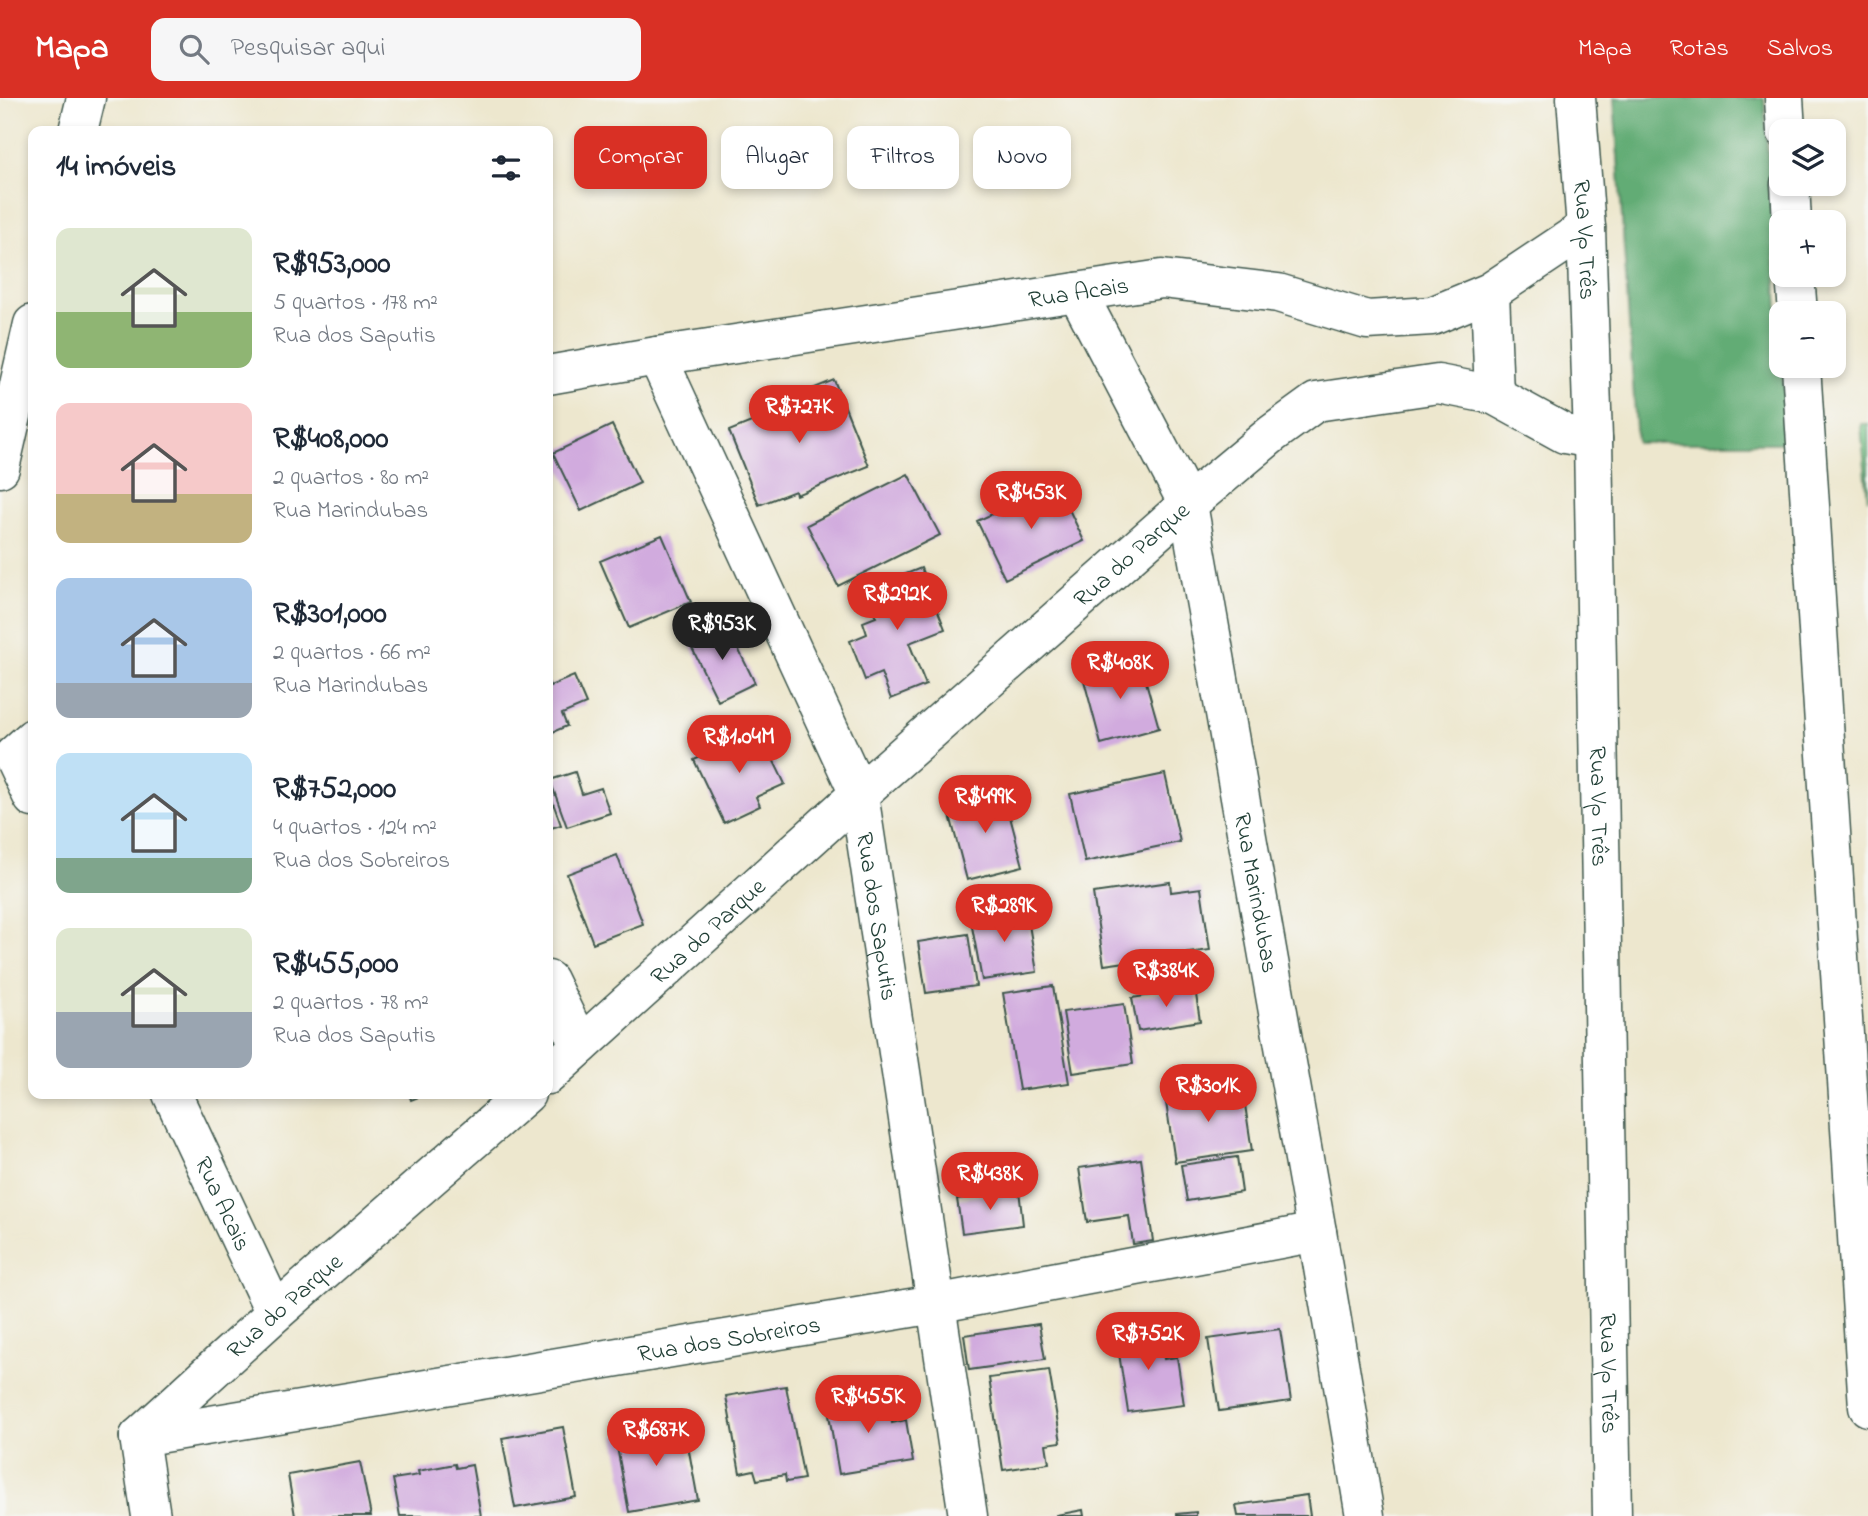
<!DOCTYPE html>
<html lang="pt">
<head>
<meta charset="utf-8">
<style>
	body { margin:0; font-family:"Indie Flower",sans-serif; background:#f6f6f7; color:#1f2937; height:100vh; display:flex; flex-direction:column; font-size:26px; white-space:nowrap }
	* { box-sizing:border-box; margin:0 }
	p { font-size:23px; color:#747a83 }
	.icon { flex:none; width:38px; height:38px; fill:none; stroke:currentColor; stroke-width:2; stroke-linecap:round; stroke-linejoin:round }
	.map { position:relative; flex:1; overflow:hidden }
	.sheet { position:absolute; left:28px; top:28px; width:525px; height:973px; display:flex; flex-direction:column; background:#fff; border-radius:14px; box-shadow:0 4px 10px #0003 }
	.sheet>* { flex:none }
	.hud { position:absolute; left:574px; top:28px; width:665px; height:63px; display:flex; gap:14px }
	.controls { position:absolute; left:1769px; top:21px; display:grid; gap:14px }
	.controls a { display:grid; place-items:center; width:77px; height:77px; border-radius:14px; background:#fff; box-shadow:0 4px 10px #0003; font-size:35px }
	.price { position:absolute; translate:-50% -60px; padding:0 16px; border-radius:24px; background:#d93025; color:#fff; font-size:23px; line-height:46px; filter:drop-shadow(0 2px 4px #0008) }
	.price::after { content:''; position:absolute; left:50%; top:42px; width:21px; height:16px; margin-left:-10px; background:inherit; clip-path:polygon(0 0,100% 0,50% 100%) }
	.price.on { background:#222; color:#fff }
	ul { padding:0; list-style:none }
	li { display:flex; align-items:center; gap:21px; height:175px; padding:0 28px }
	li span { display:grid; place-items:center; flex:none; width:196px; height:140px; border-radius:14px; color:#555 }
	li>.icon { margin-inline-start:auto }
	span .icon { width:84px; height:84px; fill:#fffc; stroke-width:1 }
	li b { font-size:30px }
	h2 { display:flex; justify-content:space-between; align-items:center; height:84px; padding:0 28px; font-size:30px }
	.chip { padding:0 24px; border-radius:14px; background:#fff; box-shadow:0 4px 10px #0003; font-size:24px; line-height:63px }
	.chip.on { background:#d93025; color:#fff }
	header { display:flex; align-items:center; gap:42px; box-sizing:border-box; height:98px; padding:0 35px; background:#d93025; color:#fff }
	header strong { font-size:33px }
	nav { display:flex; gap:38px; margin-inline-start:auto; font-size:24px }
	.search { width:490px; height:63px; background:#f6f6f7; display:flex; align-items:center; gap:18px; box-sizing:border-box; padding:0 24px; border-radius:14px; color:#747a83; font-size:26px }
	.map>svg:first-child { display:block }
	.green { fill:#79c889; stroke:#4c825e; stroke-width:2 }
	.forest { fill:#62ac75; stroke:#407454; stroke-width:2 }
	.building { fill:#d1abde }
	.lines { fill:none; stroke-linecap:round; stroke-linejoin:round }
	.minor-casing { stroke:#3e564b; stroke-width:41 }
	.minor { stroke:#fff; stroke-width:38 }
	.labels { text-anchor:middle; stroke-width:5; stroke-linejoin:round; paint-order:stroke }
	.street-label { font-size:24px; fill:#1f3d34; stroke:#f6f6f2 }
</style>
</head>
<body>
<header>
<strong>Mapa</strong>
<div class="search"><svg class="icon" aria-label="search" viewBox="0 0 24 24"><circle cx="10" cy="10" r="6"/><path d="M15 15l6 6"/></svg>Pesquisar aqui</div>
<nav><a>Mapa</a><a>Rotas</a><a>Salvos</a></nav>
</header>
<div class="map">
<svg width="1868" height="1418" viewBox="0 0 1868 1418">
	<rect width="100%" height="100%" fill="#f6f6f2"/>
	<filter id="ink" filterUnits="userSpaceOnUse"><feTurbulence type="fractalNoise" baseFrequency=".0143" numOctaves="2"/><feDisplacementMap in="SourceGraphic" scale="14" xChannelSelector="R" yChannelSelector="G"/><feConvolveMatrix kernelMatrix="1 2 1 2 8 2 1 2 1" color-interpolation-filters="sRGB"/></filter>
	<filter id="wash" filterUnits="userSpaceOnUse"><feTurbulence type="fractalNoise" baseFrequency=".00686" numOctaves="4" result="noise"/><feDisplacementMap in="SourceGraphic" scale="28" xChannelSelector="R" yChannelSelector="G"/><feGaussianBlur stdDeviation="1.57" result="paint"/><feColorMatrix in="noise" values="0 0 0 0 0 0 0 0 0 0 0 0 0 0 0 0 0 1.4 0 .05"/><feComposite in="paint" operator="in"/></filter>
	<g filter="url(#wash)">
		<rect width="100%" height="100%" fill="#ede7ce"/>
		<!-- green -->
		<path class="green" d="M1861,326H1868V402Z"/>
		<!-- forest -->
		<path class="forest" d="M1614,0H1764L1787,345H1637Z"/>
		<g id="blocks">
			<!-- building -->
			<path class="building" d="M834,282L869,368L796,397L795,393L759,407L729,333L764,319L761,312Z
				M612,327L640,385L581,413L553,355Z
				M908,376L940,437L838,488L807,427Z
				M1057,386L1084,443L1005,481L977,423Z
				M662,437L691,504L629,530L600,463Z
				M921,470L945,531L909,545L926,587L891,601L881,575L865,582L850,543L867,536L863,524L876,519L865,492Z
				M726,526L755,585L718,603L689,544Z
				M1139,559L1159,630L1101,646L1082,575Z
				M574,578L586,606L562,616L567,628L548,636V584L550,588Z
				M759,632L785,686L756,699L760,708L724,725L694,662Z
				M575,674L582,696L601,690L610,715L567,729L550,682Z
				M1165,676L1180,744L1085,764L1070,696Z
				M548,691L561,727L548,731Z
				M1003,692L1023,768L967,782L947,706Z
				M617,757L643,826L593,845L567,776Z
				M1170,784L1171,794L1201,790L1210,852L1104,867L1093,795Z
				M1026,809L1037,874L982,882L970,818Z
				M968,836L976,888L926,895L918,844Z
				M1053,888L1069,985L1019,992L1003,895Z
				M1195,890L1200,923L1138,933L1132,900Z
				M1124,906L1133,966L1073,975L1063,914Z
				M1242,987L1252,1053L1175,1064L1165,998Z
				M409,996H426L411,1002Z
				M1237,1059L1242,1094L1187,1103L1181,1067Z
				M1141,1061L1153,1143L1133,1146L1129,1118L1087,1124L1079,1070Z
				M1019,1092L1023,1127L962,1135L957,1101Z
				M1039,1226L1045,1261L969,1272L964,1237Z
				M1159,1230L1164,1261L1177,1259L1184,1307L1128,1314L1116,1236Z
				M1280,1231L1291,1303L1219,1313L1208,1241Z
				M1049,1272L1061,1344L1046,1346L1049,1365L1003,1372L989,1280Z
				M786,1288L804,1381L786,1384L785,1377L757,1382L754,1372L740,1375L726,1298Z
				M887,1295L892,1325L906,1322L913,1364L839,1376L827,1305Z
				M684,1326L698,1402L629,1414L615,1338Z
				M563,1329L576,1399L515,1410L502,1340Z
				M360,1364L371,1418H295L288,1377Z
				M455,1366L456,1370L472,1367L481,1418H400L393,1381L419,1377L418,1373Z
				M1307,1397L1310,1418H1238L1236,1407Z
				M1083,1412L1084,1418H1056V1417Z
				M1196,1414V1418H1177V1416Z"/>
		</g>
	</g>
	<g filter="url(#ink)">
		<use href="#blocks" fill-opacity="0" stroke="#3e564b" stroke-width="2"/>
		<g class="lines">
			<!-- minor casing -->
			<g class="minor-casing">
				<g id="minor">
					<path id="s1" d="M1576,0L1586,130L1593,341L1612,1418"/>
					<path d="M1784,0L1786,33"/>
					<path d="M78,33L86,0"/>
					<path d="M1790,86L1792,124"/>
					<path d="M1795,177L1798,215"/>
					<path id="s2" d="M1077,194L1188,406L1317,1134L1365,1418"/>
					<path d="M1490,194L1494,297"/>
					<path id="s3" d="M657,258L859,696L968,1418"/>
					<path d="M1801,268L1868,1309"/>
					<path id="s4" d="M548,277L657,258L1162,181L1278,195L1367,222L1432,218L1490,194L1586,130"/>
					<path d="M0,370L33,226"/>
					<path d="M33,640L13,658L33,700"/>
					<path d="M548,882L580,948"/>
					<path id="s5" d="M548,977L859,696L1188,406L1272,336L1316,304L1438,286L1494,297L1565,336L1593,341"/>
					<path id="s6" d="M172,996L275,1215"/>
					<path id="s7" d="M139,1339L935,1206L1317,1134"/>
					<path id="s8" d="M139,1339L275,1215L526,996"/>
					<path d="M139,1339L151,1418"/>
				</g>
			</g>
			<!-- minor -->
			<use href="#minor" class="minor"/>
		</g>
	</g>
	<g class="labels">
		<!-- street labels -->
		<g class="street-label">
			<text dy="8" stroke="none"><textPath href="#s1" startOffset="142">Rua Vp Três</textPath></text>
			<text dy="8" stroke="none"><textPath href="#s4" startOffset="537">Rua Acais</textPath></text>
			<text dy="8" stroke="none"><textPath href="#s5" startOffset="782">Rua do Parque</textPath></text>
			<text dy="8" stroke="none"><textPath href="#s1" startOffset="709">Rua Vp Três</textPath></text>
			<text dy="8" stroke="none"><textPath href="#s2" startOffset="634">Rua Marindubas</textPath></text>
			<text dy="8" stroke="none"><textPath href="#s3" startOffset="606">Rua dos Saputis</textPath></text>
			<text dy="8" stroke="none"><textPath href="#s5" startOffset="215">Rua do Parque</textPath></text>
			<text dy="8" stroke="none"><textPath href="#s6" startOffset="121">Rua Acais</textPath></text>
			<text dy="8" stroke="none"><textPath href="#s8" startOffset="196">Rua do Parque</textPath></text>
			<text dy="8" stroke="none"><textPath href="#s7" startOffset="598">Rua dos Sobreiros</textPath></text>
			<text dy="8" stroke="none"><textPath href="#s1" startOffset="1276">Rua Vp Três</textPath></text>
		</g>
	</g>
</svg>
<div class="controls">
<a><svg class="icon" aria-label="layers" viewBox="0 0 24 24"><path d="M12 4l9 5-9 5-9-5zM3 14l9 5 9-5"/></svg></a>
<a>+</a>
<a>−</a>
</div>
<b class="price" style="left:799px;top:347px">R$727K</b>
<b class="price" style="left:1031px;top:433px">R$453K</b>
<b class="price" style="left:897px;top:534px">R$292K</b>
<b class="price on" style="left:722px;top:564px">R$953K</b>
<b class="price" style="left:1120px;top:603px">R$408K</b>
<b class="price" style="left:739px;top:677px">R$1.04M</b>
<b class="price" style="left:985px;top:737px">R$499K</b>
<b class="price" style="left:1004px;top:846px">R$289K</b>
<b class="price" style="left:1166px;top:911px">R$384K</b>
<b class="price" style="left:1208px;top:1026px">R$301K</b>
<b class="price" style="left:990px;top:1114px">R$438K</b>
<b class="price" style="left:1148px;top:1274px">R$752K</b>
<b class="price" style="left:868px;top:1337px">R$455K</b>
<b class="price" style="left:656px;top:1370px">R$687K</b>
<div class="hud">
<a class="chip on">Comprar</a>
<a class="chip">Alugar</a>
<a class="chip">Filtros</a>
<a class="chip">Novo</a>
</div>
<section class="sheet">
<h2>14 imóveis<svg class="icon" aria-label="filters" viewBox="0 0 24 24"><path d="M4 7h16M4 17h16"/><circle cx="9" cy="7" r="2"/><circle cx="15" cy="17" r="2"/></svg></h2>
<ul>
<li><span style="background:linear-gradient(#dfe7d0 60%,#8fb573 0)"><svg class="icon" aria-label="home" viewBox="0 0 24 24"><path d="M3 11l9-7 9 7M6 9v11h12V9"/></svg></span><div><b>R$953,000</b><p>5 quartos · 178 m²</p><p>Rua dos Saputis</p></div></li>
<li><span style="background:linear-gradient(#f6c9c9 65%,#c2b280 0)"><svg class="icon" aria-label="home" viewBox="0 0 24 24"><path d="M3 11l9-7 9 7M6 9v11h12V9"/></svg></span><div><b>R$408,000</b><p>2 quartos · 80 m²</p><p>Rua Marindubas</p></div></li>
<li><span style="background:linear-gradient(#a9c7e8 75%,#9aa5b1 0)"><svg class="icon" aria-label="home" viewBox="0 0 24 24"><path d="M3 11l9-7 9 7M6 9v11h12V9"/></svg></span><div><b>R$301,000</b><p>2 quartos · 66 m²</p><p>Rua Marindubas</p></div></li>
<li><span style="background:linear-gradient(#bfe0f5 75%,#7fa58c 0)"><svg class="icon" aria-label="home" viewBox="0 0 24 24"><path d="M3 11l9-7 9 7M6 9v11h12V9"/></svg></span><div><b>R$752,000</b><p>4 quartos · 124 m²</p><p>Rua dos Sobreiros</p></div></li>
<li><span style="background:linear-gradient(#dfe7d0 60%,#9aa5b1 0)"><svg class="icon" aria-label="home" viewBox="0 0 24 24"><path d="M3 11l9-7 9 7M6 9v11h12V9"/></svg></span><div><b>R$455,000</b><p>2 quartos · 78 m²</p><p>Rua dos Saputis</p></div></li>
</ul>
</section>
</div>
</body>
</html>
